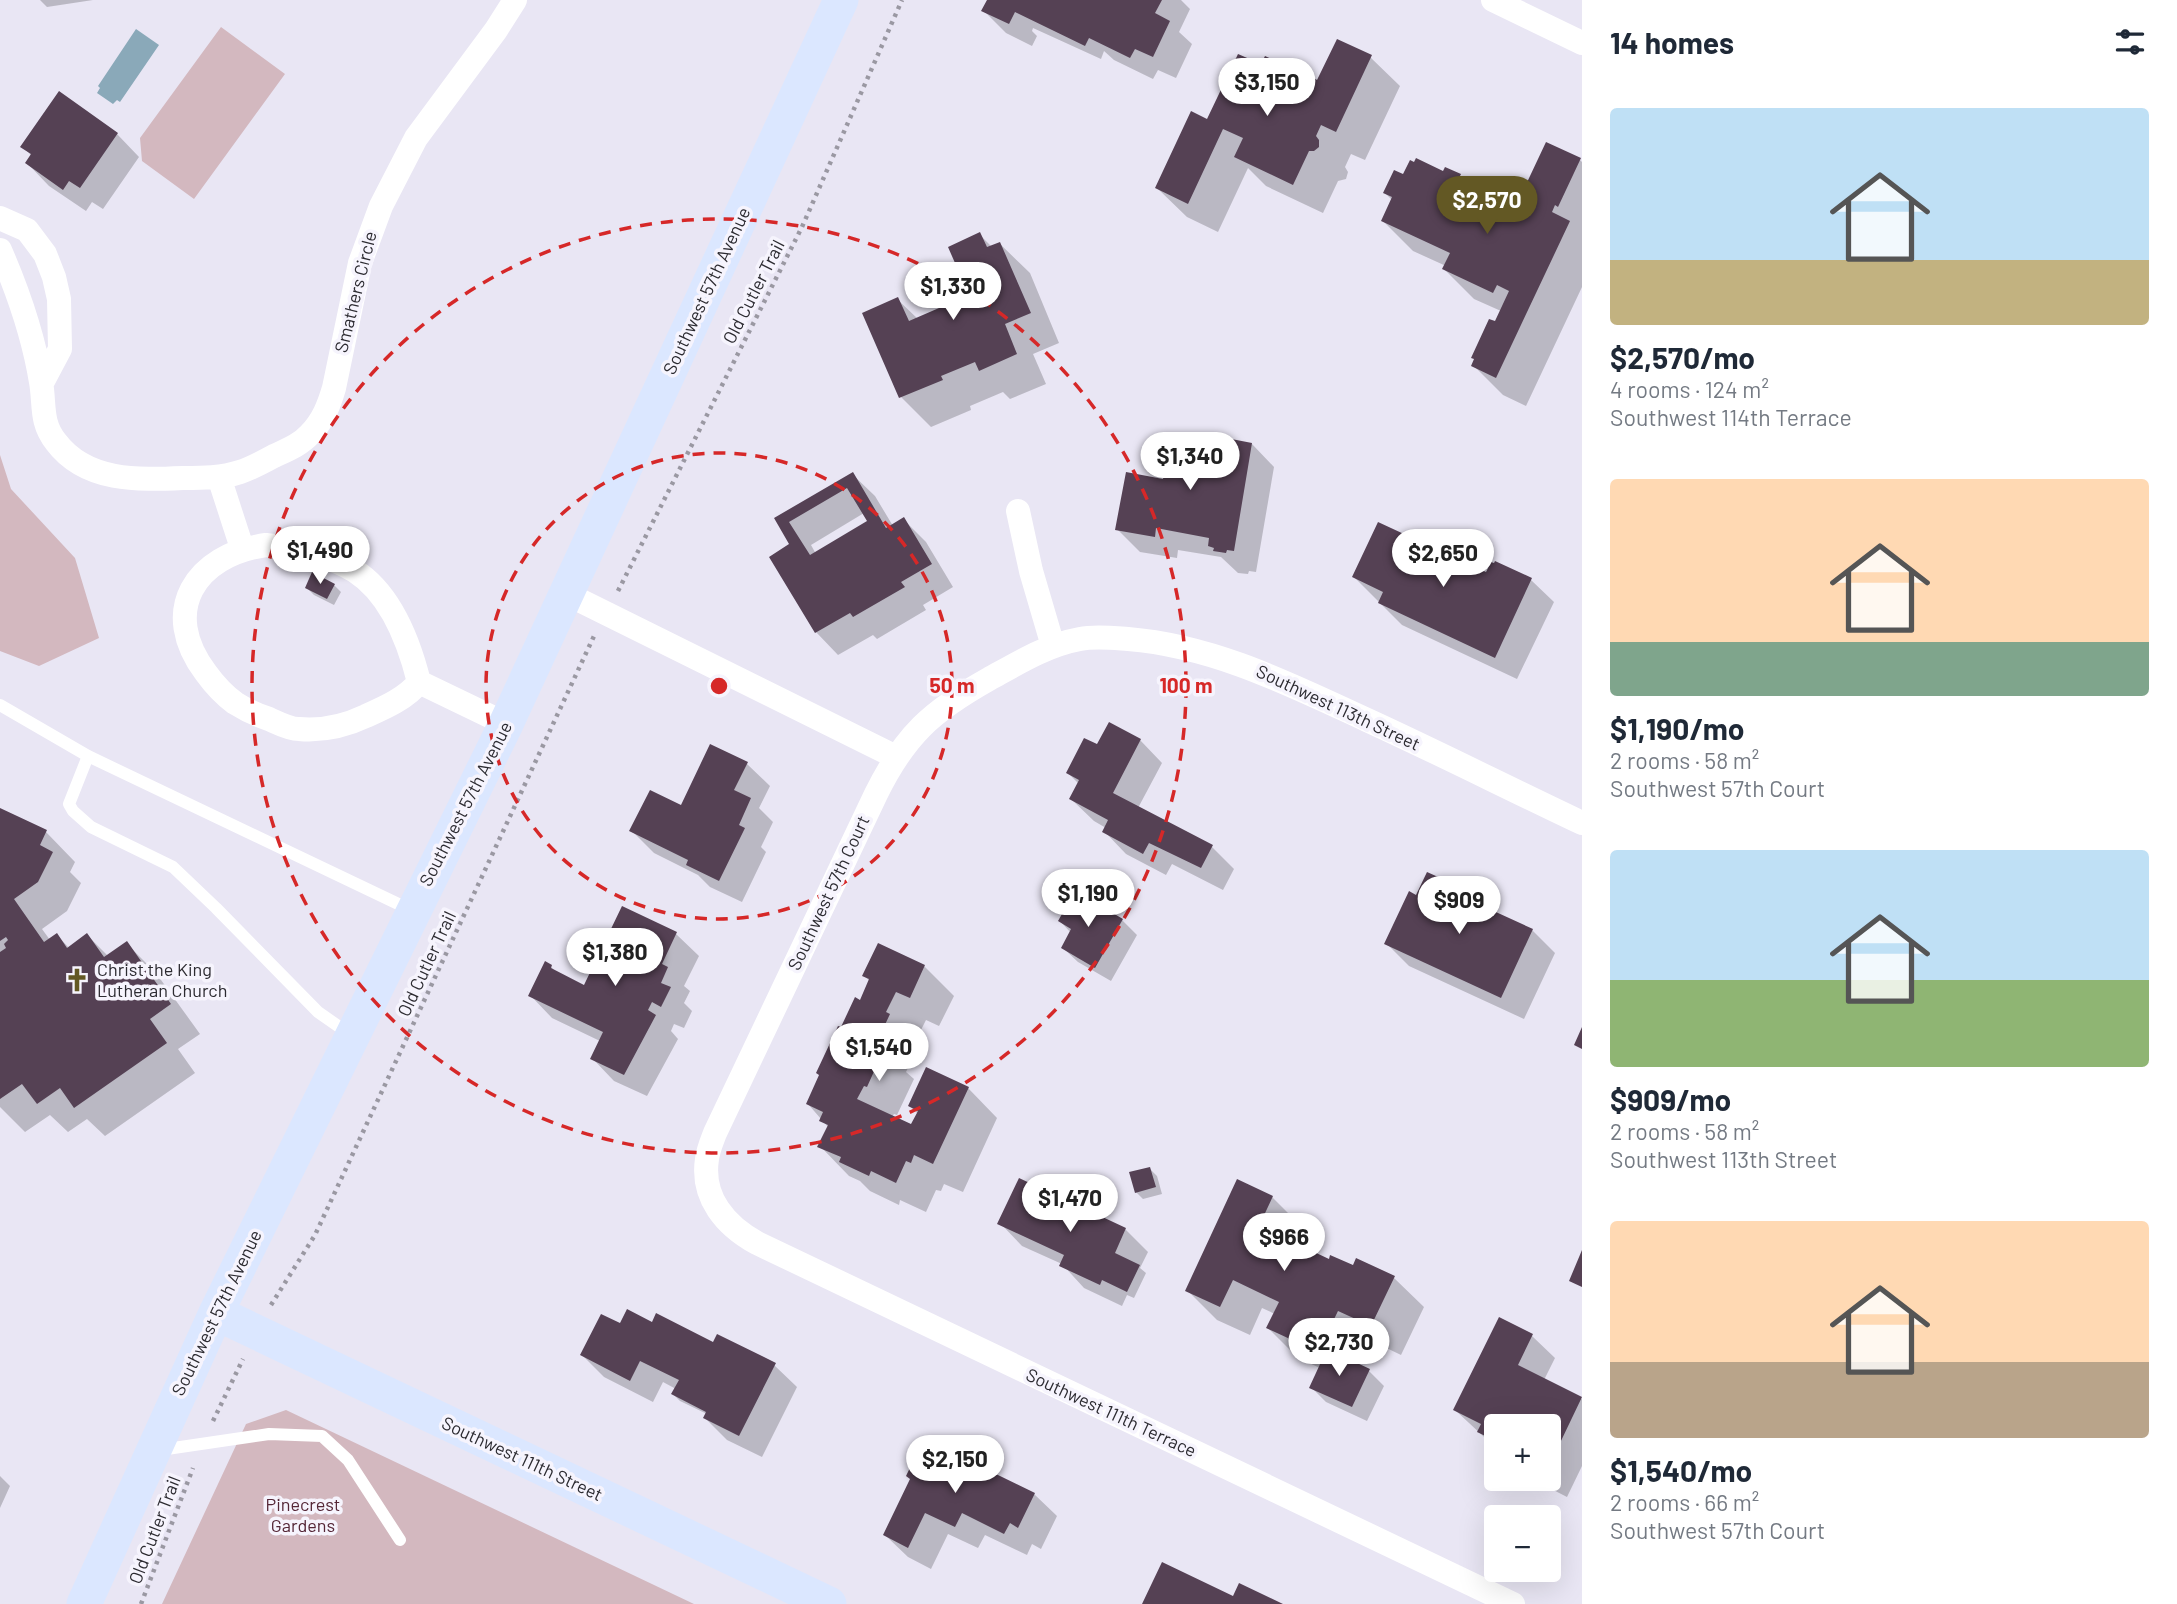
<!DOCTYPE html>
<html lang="en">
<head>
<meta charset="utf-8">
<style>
	body { margin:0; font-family:Barlow,sans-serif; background:#f6f6f7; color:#1f2937; height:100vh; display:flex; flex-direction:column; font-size:26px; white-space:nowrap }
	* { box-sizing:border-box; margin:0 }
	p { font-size:23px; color:#747a83 }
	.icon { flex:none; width:38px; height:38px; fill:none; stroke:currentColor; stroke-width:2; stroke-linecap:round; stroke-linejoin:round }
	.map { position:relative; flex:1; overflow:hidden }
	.drawer { display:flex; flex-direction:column; background:#fff; width:595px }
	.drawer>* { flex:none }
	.controls { position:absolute; left:1484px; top:1414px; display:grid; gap:14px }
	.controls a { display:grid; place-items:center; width:77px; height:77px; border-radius:7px; background:#fff; box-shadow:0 7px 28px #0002; font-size:35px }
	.price { position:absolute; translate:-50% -60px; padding:0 16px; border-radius:24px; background:#fff; color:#222; font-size:23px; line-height:46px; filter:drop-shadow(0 2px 4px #0008) }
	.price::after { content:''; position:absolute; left:50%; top:42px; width:21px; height:16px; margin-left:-10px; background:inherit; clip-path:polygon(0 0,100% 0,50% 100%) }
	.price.active { background:#635824; color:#fff }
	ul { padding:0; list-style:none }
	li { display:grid; align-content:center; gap:14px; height:371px; padding:0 28px }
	li span { display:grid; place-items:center; height:217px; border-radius:7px; color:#555 }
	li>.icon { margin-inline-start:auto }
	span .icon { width:126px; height:126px; fill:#fffc; stroke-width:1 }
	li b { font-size:30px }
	h2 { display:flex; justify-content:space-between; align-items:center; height:84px; padding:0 28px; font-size:30px }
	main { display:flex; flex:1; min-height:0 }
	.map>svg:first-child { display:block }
	.green { fill:#d3b8bf }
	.water { fill:#8aa9b9 }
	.shadow { fill:#0003; fill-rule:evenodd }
	.building { fill:#554154; fill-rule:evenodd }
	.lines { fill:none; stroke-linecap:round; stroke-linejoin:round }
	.path { stroke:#9a98a2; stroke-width:4.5; stroke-dasharray:3.5 5; stroke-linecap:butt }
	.lane { stroke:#fff; stroke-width:12 }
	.street { stroke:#fff; stroke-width:24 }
	.secondary { stroke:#dbe7ff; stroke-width:35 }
	.ring { fill:none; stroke:#d62828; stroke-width:3.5; stroke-dasharray:12 9 }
	.labels { text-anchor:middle; stroke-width:7; stroke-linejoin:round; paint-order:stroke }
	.street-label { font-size:18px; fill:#2c2b31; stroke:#f6f4fd }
	.poi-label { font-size:18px; fill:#2c2b31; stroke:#f6f4fd; text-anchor:start }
	.park-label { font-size:18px; fill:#542636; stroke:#f6f4fd }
	.centre { fill:#d62828; stroke:#f6f4fd; stroke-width:3.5 }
	.ring-label { font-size:21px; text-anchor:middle; font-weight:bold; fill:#d62828; stroke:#f6f4fd; stroke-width:7; stroke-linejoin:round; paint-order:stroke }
</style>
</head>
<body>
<main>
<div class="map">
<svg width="1582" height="1604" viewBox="0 0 1582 1604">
	<rect width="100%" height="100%" fill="#e9e6f4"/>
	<!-- green -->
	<path class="green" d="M221,27L285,74L194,199L142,161L140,138Z
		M0,455L11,489L75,558L99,638L39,666L0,651Z
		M286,1410L694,1604H162L246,1424Z"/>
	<!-- water -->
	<path class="water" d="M136,29L159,45L120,102L117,100L113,104L97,93L100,88L98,86Z"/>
	<!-- shadow -->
	<path class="shadow" d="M40,0H93L47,7Z
		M989,0H1181L1190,9L1179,32L1192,44L1176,78L1158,70L1153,79L1114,60L1104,51L1101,59L1033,28L1032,31L1037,36L1032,46L1006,33L984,11Z
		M1370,57L1400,86L1365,160L1351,154L1345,167L1348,172L1346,179L1338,181L1323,213L1266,186L1248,168L1218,232L1187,217L1157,188L1208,121L1262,67L1300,75L1309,84L1318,82Z
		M117,134L139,157L103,209L92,202L86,211L49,186L27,163L32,156L23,147Z
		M1580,160L1582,162V287L1526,406L1503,395L1473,365L1501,311L1474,299L1444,269L1446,266L1413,251L1383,221L1393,201L1385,193L1404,176L1444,173L1460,176L1468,184L1488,193L1504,209L1523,218L1531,202L1524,195Z
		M980,235L992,247L1000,244L1030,273L1059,343L1033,354L1046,384L1010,399L1003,392L970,406L971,410L931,427L901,397L864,314L898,300L918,319L972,296Z
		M1252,444L1274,467L1256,572L1249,571L1248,574L1238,573L1221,557L1178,550L1177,558L1140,552L1117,529L1164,481Z
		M852,474L875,496L893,526L904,520L926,542L953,587L923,605L926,610L877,639L873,635L838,655L816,632L792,545L776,519ZM864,513L869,522L816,554L811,545Z
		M1486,575L1531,580L1554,602L1517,679L1402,625L1354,577Z
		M334,585L341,592L334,605L314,595L307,588Z
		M1140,740L1162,763L1138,808L1212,847L1234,869L1223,890L1172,864L1166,875L1126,854L1104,831L1106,828L1094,821L1071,799L1079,784L1068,773L1097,747Z
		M711,747L747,764L770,786L759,808L773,822L761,847L766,852L742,902L710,887L698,875L654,853L632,831L682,807Z
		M0,810L46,832L75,862L70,872L81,883L67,911L42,929L50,940L57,935L69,948L87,935L108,956L126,943L156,973L200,1034L178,1049L195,1073L105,1136L87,1119L68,1132L50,1115L25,1132L0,1107Z
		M1455,886L1471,902L1532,930L1555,953L1524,1019L1409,966L1386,943L1417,897Z
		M1076,894L1122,920L1137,935L1111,981L1078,962L1063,948L1071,933L1060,921Z
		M623,908L676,934L699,956L684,986L690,991L684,1003L692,1011L684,1028L674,1024L671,1031L678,1039L647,1096L614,1081L592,1058L600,1041L552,1018L530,995L551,967L559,975L585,987Z
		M924,966L954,996L939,1026L926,1020L915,1042L919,1045L906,1072L914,1079L897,1115L894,1114L892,1117L912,1127L918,1114L910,1106L968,1088L997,1118L963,1192L944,1184L941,1191L936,1190L926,1212L900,1200L899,1205L870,1191L860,1181L849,1176L820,1146L828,1127L808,1104L842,1029L861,1002L870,981L864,976Z
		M1150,1169L1157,1176L1162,1194L1143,1199L1136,1192Z
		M1272,1197L1302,1227L1294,1244L1330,1261L1354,1267L1357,1260L1394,1278L1424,1307L1401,1355L1368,1339L1356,1365L1369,1371L1384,1386L1367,1421L1326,1402L1311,1387L1320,1368L1298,1358L1268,1328L1275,1314L1262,1308L1250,1335L1217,1320L1187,1290Z
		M1000,1223L1125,1229L1148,1252L1140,1268L1146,1273L1134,1298L1127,1295L1122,1306L1084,1288L1062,1264L1022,1246Z
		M1499,1320L1532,1336L1555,1358L1544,1380L1582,1399V1466L1567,1497L1532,1479H1549V1426H1496V1448L1455,1410Z
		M652,1324L774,1365L797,1387L762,1457L727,1440L705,1418L707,1414L680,1401L673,1394L676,1389L663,1382L653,1402L604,1377L582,1355L621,1325Z
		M0,1476L10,1486L0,1508Z
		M912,1480L1034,1494L1057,1516L1041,1549L1032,1544L1027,1555L985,1535L978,1548L948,1534L931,1569L908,1557L885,1535Z"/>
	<!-- building -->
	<path class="building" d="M987,0H1162L1155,13L1170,21L1153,57L1135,49L1130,58L1089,38L1085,46L1015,12L1009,24L981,11Z
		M1337,39L1372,55L1336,132L1321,125L1316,136L1319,140V147L1314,151H1309L1293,185L1234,157L1243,138L1223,129L1188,204L1155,188L1191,111L1207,119L1238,54L1261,64L1265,56L1301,73L1299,78L1308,82L1311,76L1317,80Z
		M59,91L118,133L80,188L69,181L63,190L25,163L31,154L20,147Z
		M1546,142L1581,158L1558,207L1555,205L1552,212L1570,221L1496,378L1471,366L1474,359L1471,358L1489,319L1495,321L1509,291L1497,285L1493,293L1442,269L1450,253L1381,221L1392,197L1383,193L1394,170L1403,174L1410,160L1414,162L1416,158L1443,171L1445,167L1461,174L1459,178L1489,192L1486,199L1522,216L1530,199L1521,195Z
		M980,232L987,247L1000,242L1031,313L1005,324L1017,354L979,371L975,362L941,376L943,380L899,398L862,313L898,297L909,321L969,295L948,247Z
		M1171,432L1220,440L1221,437L1252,443L1234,551L1227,550L1226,553L1213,551L1214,548L1208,546L1209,538L1156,528L1155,537L1115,530L1126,472L1163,479Z
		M853,472L886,528L904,517L932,564L901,582L905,587L853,617L850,613L815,633L769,557L789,544L774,518ZM847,488L867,521L810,555L789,522Z
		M1378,522L1486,572L1491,562L1494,563L1495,561L1532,578L1495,658L1378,603L1383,592L1352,577Z
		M312,572L335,584L327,599L305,588Z
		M1109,722L1141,739L1113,793L1213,845L1201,868L1149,843L1143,854L1102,832L1108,820L1069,799L1079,780L1066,773L1084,738L1097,744Z
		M710,744L748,762L734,790L751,798L739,825L745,828L719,881L686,865L688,860L629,831L650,790L681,805Z
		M0,808L47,830L40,845L53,852L38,882L14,899L44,942L57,933L67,948L87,933L104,957L127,941L171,1004L150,1019L167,1043L74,1108L60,1088L37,1104L22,1084L0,1099V952L6,948L4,944L8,940L6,937L0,941Z
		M1427,872L1456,885L1452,892L1533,929L1501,998L1384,944L1409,891L1416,895Z
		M1075,891L1123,919L1095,968L1061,948L1071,929L1058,921Z
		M622,906L677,932L662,964L668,967L661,983L671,987L661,1007L652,1002L648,1010L656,1015L624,1075L590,1059L603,1032L528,996L545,961L552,965L551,968L584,985Z
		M878,943L925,965L910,998L896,992L886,1012L890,1014L876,1044L885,1047L867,1087L864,1086L857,1099L911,1124L918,1111L908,1106L926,1067L969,1087L933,1164L914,1155L911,1163L906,1161L896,1183L871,1171L869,1176L839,1162L841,1157L817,1147L828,1125L819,1121L823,1112L806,1104L819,1075L816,1073L838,1026L841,1027L855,997L860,1000L869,979L862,976Z
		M1582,1027V1049L1574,1045Z
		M1150,1167L1156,1187L1135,1193L1129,1172Z
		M1019,1178L1126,1228L1115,1253L1140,1265L1127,1292L1102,1280L1100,1285L1059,1266L1064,1255L997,1224Z
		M1237,1179L1273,1196L1259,1226L1329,1259L1330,1255L1353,1265L1356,1258L1395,1276L1371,1326L1338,1311L1318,1352L1266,1328L1279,1302L1233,1280L1220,1307L1185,1291Z
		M1582,1250V1287L1569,1281Z
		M627,1309L652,1322L656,1313L713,1342L717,1334L776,1363L739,1436L703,1418L706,1412L671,1394L679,1380L640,1361L630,1381L580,1355L601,1314L620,1323Z
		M1499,1317L1533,1334L1518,1365L1582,1397L1549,1466V1426H1496V1441L1477,1432L1481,1424L1453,1410Z
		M1327,1349L1370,1369L1352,1407L1309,1388Z
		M924,1439L1035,1493L1018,1528L1010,1523L1004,1534L962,1513L955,1527L925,1513L908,1548L883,1535L910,1479L906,1476Z
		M1162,1562L1233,1596L1239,1583L1283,1604H1142Z"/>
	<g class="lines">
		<!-- path -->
		<path class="path" d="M618,591L802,227L902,0
			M271,1305L315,1235L594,636
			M213,1421L243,1359
			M141,1604L193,1468"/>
		<!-- lane -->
		<path class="lane" d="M0,705L88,756L413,911
			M88,756L69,804L73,811L91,827L173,867L216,908L318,1012L351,1035
			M160,1450L269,1434L322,1436L348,1460L400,1540"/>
		<!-- street -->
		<path class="street" d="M1493,0L1582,43
			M0,218L27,230L45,254L54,277L59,299L60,349L42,383
			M0,250C17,289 34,339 41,382C45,404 40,422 56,442C86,482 138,480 183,478C202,478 222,478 240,472C252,468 263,462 274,456C287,450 300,445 310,434C323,421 329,405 334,388L360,263L381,206L416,138L496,30L515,0
			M219,477L242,548
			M1018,511L1031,571L1053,646
			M266,545C295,548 329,555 355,571C391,594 409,642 419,682C407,698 384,708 366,716C345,726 322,731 299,729C289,729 278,723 269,719C257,715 246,710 235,703C224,695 214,684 206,673C159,611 195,555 266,545Z
			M567,594L896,757
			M419,682L506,724
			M1513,1604L757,1243C726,1226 701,1198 707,1159C708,1150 712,1141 715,1133L876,794C905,735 932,711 989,679C1018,663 1047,645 1080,639C1095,636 1113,638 1128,639C1214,646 1289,684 1367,720C1439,753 1510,789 1582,823"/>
		<!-- secondary -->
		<path class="secondary" d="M216,1313L829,1604
			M84,1604L216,1313L506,724L841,0"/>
	</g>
	<!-- distance rings -->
	<g class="ring">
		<circle cx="719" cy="686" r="233"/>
		<circle cx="719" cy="686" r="467"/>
	</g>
	<!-- icons -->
	<defs>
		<g id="church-bare" transform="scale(1.89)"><path d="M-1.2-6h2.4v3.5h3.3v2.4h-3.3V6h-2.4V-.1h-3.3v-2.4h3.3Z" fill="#635824" stroke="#f6f4fd" stroke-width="2.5" paint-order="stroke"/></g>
	</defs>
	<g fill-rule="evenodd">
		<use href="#church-bare" x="77" y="980"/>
	</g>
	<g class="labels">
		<!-- street labels -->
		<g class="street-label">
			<text transform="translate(707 291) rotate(-65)" y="6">Southwest 57th Avenue</text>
			<text transform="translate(356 292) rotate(-76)" y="6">Smathers Circle</text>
			<text transform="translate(754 292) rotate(-63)" y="6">Old Cutler Trail</text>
			<text transform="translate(1338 708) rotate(25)" y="6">Southwest 113th Street</text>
			<text transform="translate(466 804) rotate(-63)" y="6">Southwest 57th Avenue</text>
			<text transform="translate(829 893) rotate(-65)" y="6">Southwest 57th Court</text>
			<text transform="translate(427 964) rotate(-65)" y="6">Old Cutler Trail</text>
			<text transform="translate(217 1313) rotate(-64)" y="6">Southwest 57th Avenue</text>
			<text transform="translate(1111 1413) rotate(25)" y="6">Southwest 111th Terrace</text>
			<text transform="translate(522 1459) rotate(25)" y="6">Southwest 111th Street</text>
			<text transform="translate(155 1530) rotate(-69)" y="6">Old Cutler Trail</text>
		</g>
		<!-- poi labels -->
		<g class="poi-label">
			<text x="97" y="976">Christ the King<tspan x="97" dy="21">Lutheran Church</tspan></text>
		</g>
		<!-- park labels -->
		<g class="park-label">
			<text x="303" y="1511">Pinecrest<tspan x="303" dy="21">Gardens</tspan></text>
		</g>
	</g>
	<circle cx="719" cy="686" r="10" class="centre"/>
	<g class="ring-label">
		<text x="952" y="693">50 m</text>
		<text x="1186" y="693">100 m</text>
	</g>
</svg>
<div class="controls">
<a>+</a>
<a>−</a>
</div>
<b class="price" style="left:1267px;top:118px">$3,150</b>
<b class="price active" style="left:1487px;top:236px">$2,570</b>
<b class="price" style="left:953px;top:322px">$1,330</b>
<b class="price" style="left:1190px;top:492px">$1,340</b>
<b class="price" style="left:320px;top:586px">$1,490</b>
<b class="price" style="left:1443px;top:589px">$2,650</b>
<b class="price" style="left:1088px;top:929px">$1,190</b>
<b class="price" style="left:1459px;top:936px">$909</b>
<b class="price" style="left:615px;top:988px">$1,380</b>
<b class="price" style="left:879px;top:1083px">$1,540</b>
<b class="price" style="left:1070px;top:1234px">$1,470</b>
<b class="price" style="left:1284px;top:1273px">$966</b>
<b class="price" style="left:1339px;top:1378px">$2,730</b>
<b class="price" style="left:955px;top:1495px">$2,150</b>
</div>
<section class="drawer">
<h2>14 homes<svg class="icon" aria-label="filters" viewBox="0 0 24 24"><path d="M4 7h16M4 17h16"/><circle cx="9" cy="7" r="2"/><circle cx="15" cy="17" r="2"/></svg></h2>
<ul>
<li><span style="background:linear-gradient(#bfe0f5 70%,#c2b280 0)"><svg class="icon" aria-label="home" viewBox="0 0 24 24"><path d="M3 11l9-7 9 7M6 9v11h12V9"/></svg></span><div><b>$2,570/mo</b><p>4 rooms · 124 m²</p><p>Southwest 114th Terrace</p></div></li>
<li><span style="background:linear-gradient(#ffd9b3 75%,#7fa58c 0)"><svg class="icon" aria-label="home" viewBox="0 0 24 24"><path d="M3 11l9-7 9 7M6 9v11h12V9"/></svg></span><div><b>$1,190/mo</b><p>2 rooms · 58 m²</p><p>Southwest 57th Court</p></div></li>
<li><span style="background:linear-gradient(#bfe0f5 60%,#8fb573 0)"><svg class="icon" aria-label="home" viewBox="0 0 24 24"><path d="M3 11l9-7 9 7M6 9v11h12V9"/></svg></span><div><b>$909/mo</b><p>2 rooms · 58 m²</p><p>Southwest 113th Street</p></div></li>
<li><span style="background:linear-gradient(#ffd9b3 65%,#b9a48a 0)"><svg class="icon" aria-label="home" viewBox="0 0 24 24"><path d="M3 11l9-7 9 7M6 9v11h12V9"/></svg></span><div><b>$1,540/mo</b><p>2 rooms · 66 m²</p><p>Southwest 57th Court</p></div></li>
</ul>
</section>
</main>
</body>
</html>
